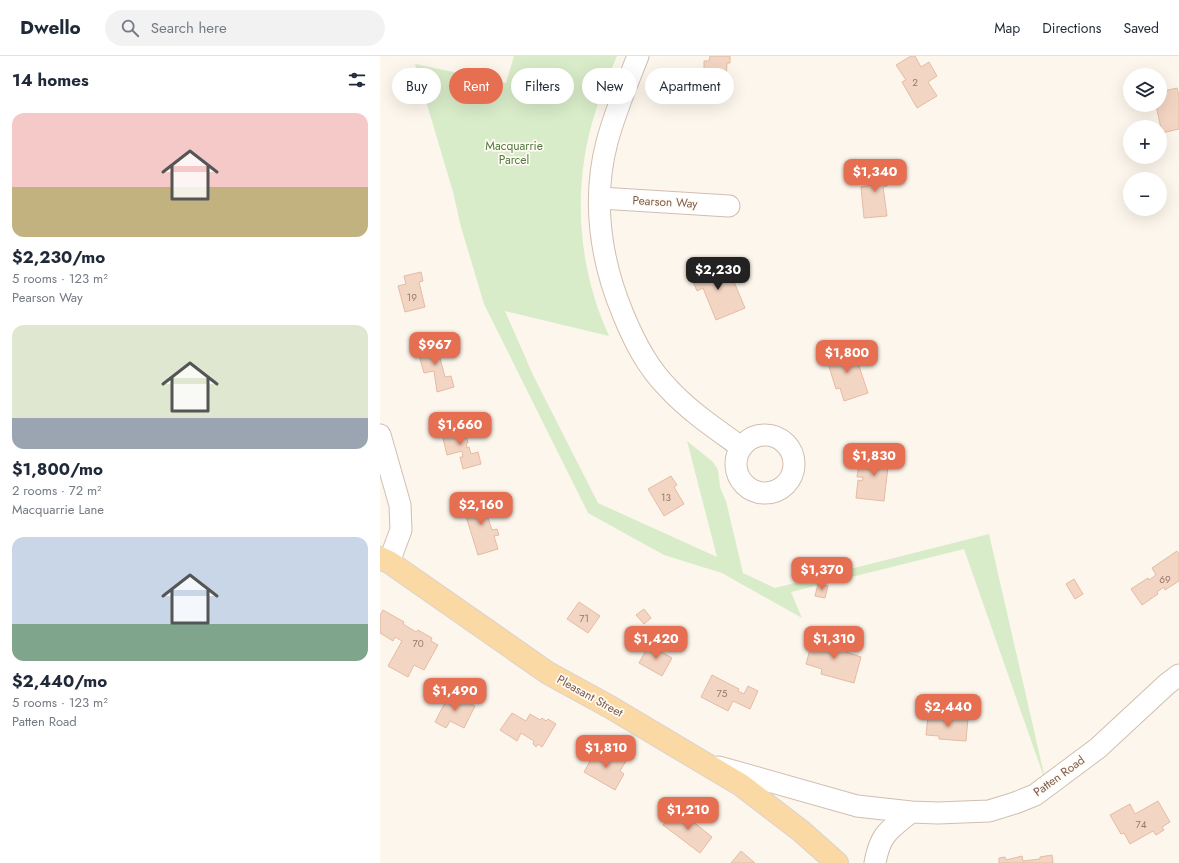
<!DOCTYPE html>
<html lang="en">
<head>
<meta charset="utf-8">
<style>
	body { margin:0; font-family:Jost,sans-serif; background:#f2f2f3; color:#1f2937; height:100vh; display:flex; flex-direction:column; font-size:15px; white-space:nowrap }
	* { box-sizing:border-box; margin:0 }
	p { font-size:13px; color:#747a83 }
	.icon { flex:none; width:22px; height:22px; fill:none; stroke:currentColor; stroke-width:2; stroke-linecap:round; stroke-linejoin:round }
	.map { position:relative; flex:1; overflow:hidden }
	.sheet { display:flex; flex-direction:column; background:#fff; width:380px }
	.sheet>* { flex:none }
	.guide { position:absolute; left:12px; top:12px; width:380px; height:36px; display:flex; gap:8px }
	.buttons { position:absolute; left:743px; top:12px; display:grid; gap:8px }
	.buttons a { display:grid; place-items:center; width:44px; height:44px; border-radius:50%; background:#fff; box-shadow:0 4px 16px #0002; font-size:20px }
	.price { position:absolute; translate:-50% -34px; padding:0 9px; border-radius:8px; background:#e76f51; color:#fff; font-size:13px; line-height:26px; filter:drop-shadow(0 1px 2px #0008) }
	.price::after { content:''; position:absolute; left:50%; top:24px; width:12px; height:9px; margin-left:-6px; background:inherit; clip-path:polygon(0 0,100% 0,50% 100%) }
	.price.on { background:#222; color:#fff }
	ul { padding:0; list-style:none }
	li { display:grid; align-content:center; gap:8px; height:212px; padding:0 12px }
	li span { display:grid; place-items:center; height:124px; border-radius:12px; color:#555 }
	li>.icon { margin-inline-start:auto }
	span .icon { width:72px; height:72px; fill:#fffc; stroke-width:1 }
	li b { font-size:17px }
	h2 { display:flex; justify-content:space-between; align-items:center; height:48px; padding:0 12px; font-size:17px }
	.pill { padding:0 14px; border-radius:18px; background:#fff; box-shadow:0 4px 16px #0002; font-size:14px; line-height:36px }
	.pill.on { background:#e76f51; color:#fff }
	header { display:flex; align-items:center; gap:24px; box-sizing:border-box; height:56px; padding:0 20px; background:#fff; border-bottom:1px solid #e0e1e3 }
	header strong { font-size:19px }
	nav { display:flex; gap:22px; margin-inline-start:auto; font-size:14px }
	.search { width:280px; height:36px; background:#f2f2f3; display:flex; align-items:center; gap:10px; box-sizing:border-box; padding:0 14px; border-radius:22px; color:#747a83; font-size:15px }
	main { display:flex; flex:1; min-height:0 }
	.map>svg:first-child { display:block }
	.green { fill:#d8ecc9 }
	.building { fill:#f3d5c3; stroke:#e6bba3 }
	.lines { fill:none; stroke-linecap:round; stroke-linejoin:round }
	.minor-casing { stroke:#d1beb0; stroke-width:23 }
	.major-casing { stroke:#dad1cd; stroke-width:24 }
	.minor { stroke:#fff; stroke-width:21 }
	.major { stroke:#fbd9a5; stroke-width:22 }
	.labels { text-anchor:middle; stroke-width:3.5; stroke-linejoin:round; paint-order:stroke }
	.number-label { font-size:10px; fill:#987a6a }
	.park-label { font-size:12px; fill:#537a41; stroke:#fffaf3 }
	.street-label { font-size:12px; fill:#7a5c4d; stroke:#fffaf3 }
</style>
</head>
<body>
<header>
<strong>Dwello</strong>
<div class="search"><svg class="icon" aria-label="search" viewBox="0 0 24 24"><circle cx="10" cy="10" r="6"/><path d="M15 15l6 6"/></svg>Search here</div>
<nav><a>Map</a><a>Directions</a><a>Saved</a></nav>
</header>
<main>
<section class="sheet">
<h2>14 homes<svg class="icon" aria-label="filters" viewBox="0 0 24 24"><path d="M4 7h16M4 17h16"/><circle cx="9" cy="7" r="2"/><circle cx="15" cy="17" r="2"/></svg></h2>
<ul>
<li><span style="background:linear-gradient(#f6c9c9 60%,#c2b280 0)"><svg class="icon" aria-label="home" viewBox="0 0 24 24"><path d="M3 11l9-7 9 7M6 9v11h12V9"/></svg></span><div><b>$2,230/mo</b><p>5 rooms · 123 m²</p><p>Pearson Way</p></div></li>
<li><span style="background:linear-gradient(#dfe7d0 75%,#9aa5b1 0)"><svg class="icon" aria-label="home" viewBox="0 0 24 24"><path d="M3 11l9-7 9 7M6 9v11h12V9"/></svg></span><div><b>$1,800/mo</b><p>2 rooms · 72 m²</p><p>Macquarrie Lane</p></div></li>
<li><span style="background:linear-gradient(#c9d6e8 70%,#7fa58c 0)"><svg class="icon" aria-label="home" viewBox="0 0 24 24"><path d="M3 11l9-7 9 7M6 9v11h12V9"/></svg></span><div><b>$2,440/mo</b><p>5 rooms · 123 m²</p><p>Patten Road</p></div></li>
</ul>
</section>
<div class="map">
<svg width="799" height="807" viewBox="0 0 799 807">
	<rect width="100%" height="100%" fill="#fdf6ec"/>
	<!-- green -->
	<path class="green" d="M134,0H237C229,19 221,37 215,57C192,130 197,210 229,280L125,255L153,319L218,447L337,501L307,385L333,406L338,414L340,431L346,445L363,517L395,532L609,478L666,727L584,493L411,536L422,562L342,517L284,499L208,457L104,248L81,171L73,136L35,8L126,27Z"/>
	<!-- building -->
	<path class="building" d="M330,0H350V7H347L345,44L323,43V31H318L319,15L324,16V5H329Z
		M531,0H535L541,11L549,6L557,20L548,26L557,40L537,52L522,26L526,24L516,9Z
		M797,32L799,40V73L782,77L776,49H780V36Z
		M505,110L507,130L503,131L507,160L484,162L481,131L488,130L486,112Z
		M333,206L337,216L342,214L346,224L352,221L365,252L336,264L323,232L317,235L309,216Z
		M41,216L43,225L39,226L45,251L25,256L18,230L26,228L24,220Z
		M56,287L65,321L71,320L74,331L57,336L54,315L44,317L37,292Z
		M473,292L488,337L464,345L460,332L456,333L446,301Z
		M80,369L82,374L85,373L88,387H86L87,392L89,391L91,398L98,396L101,408L83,413L80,401H83L82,395L67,399L61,374Z
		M487,396L512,399L511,411H508L504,445L476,442L478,424L482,425L483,421H477L479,407L486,408Z
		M291,420L297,429L294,431L304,448L284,460L268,433Z
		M100,438L112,474L117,473L119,479L114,480L118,493L98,499L85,457L89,456L85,444Z
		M797,495L799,498V525L785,534L784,531L777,536L778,538L762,549L751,533L768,522L769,524L776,519L772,512Z
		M694,523L703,538L695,543L686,528Z
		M438,528L448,530L445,542L435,540Z
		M199,546L220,560L208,577L187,563Z
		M264,553L271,562L264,568L256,559Z
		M3,554L24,566L23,568L36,576L38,574L52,582L51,585L58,589L44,614L34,609L28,621L8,610L22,585L15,581L13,585L0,577V559Z
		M453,580L466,583L463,595L481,601L474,627L441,618L442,613L426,608L433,583L451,589Z
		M269,589L292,602L282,620L259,607Z
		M332,619L359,633L358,635L364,638L368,630L378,635L370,653L353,645L348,655L321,641Z
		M70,637L95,650L84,672L70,665L66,672L55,666Z
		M132,657L146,665L150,658L160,664L162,662L166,665L168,663L176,668L162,691L158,688L156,691L153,688L154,685L141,677L137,685L120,674Z
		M548,660L588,662L586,685L559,683V680L546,679Z
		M216,694L230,703L231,700L237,703L239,701L246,705L240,715L244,718L235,734L204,716Z
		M778,745L790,766L782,771L784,774L776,779L773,775L750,788L744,777L741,778L730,759L750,748L755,758Z
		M296,752L332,781L320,797L283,769Z
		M361,795L375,807H351Z
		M672,799L673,807H619V802L625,801L626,804L642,800L643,805L660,803V801Z"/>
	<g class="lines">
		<!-- minor casing -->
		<g class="minor-casing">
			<path id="minor" d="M258,0C247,28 235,56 227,86C212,143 220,203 243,258C254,285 267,311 288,332C309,355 336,373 361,391
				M220,142L349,150
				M356 408a29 29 0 1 1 58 0a29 29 0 1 1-58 0Z
				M0,379L20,449L21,474L9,506
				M339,711L477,750L531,756
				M495,807C500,778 509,774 531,756L558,757L609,755L635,747L655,739L718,692L787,628L799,619"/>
		</g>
		<!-- major casing -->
		<g class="major-casing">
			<path id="major" d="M0,502L9,506L168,617L230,651L361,729L421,775L457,807"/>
		</g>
		<!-- minor -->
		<use href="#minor" class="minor"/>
		<!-- major -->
		<use href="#major" class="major"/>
	</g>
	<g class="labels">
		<!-- number labels -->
		<g class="number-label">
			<text x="535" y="30">2</text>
			<text x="32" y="245">19</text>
			<text x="286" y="445">13</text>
			<text x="785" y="527">69</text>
			<text x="204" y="566">71</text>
			<text x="38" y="591">70</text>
			<text x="342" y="641">75</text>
			<text x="761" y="772">74</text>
		</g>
		<!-- park labels -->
		<g class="park-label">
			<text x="134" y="94">Macquarrie<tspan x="134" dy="14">Parcel</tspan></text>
		</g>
		<!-- street labels -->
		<g class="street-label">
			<text transform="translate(285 146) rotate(3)" y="4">Pearson Way</text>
			<text transform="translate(210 640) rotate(29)" y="4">Pleasant Street</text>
			<text transform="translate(679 720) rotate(-36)" y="4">Patten Road</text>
		</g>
	</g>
</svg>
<div class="buttons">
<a><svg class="icon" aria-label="layers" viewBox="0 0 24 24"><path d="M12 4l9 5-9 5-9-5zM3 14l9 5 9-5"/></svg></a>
<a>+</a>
<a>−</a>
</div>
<b class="price" style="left:495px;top:137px">$1,340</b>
<b class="price on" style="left:338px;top:235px">$2,230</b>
<b class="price" style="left:55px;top:310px">$967</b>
<b class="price" style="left:467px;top:318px">$1,800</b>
<b class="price" style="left:80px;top:390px">$1,660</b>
<b class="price" style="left:494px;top:421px">$1,830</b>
<b class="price" style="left:101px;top:470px">$2,160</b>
<b class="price" style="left:442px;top:535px">$1,370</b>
<b class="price" style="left:276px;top:604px">$1,420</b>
<b class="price" style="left:454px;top:604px">$1,310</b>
<b class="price" style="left:75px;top:656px">$1,490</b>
<b class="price" style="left:568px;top:672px">$2,440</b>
<b class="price" style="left:226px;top:713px">$1,810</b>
<b class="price" style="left:308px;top:775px">$1,210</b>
<div class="guide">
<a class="pill">Buy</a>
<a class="pill on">Rent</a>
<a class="pill">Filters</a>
<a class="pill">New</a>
<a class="pill">Apartment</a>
</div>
</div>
</main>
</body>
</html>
